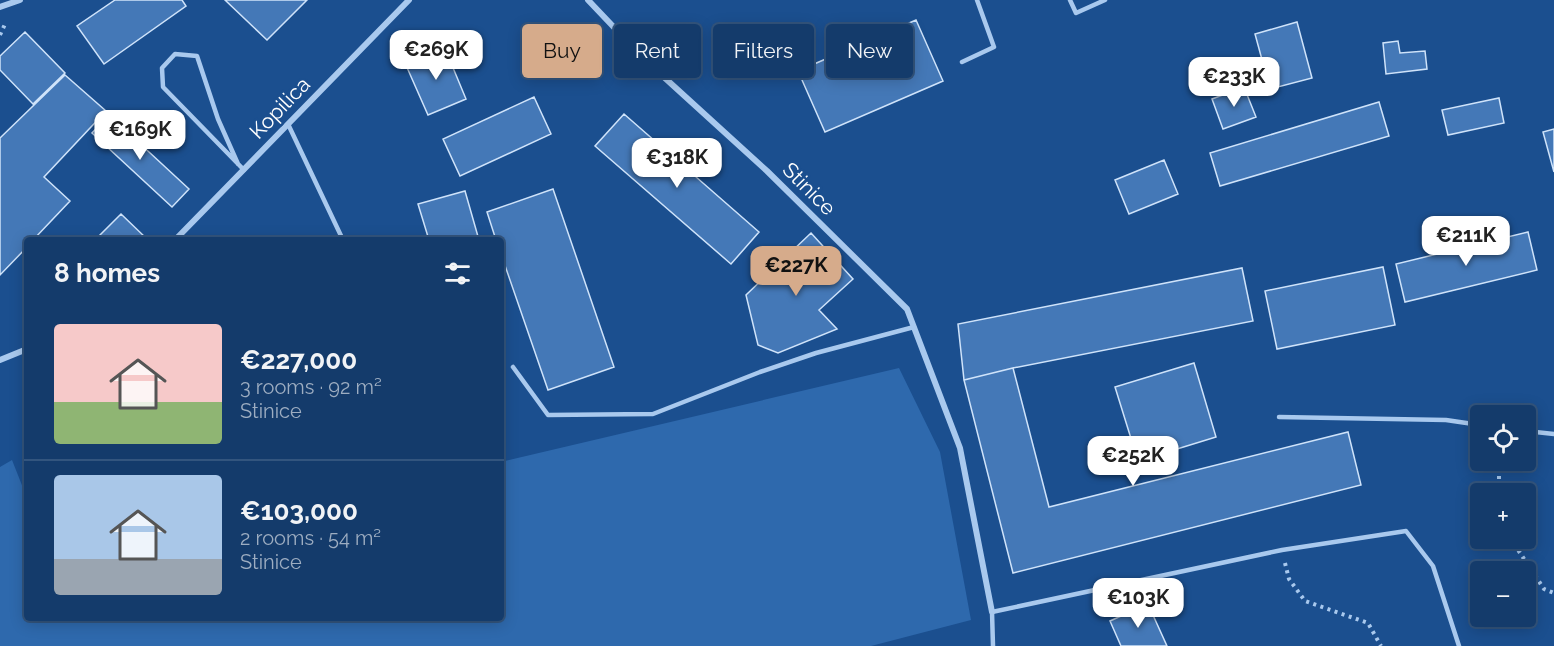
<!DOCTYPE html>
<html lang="en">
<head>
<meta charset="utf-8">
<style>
	body { margin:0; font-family:Raleway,sans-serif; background:#214673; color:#f1f3f6; height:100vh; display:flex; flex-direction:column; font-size:22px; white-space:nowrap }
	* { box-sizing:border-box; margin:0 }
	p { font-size:20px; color:#9dadc1 }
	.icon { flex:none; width:33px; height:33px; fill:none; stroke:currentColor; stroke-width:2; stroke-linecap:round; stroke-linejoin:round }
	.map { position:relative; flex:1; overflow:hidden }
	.drawer { position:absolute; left:24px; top:237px; width:480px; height:384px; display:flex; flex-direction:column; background:#143b6b; border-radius:6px; box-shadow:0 3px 15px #0003,0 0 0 2px #33557e }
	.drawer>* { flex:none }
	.guide { position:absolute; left:522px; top:24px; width:570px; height:54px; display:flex; gap:12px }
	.fabs { position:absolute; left:1470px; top:405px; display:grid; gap:12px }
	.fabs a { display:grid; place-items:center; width:66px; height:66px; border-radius:6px; background:#143b6b; box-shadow:0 3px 15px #0003,0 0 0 2px #33557e; font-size:30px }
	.price { position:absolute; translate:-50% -51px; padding:0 14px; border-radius:12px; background:#fff; color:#222; font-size:20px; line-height:39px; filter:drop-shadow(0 2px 3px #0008) }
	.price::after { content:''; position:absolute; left:50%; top:36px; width:18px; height:14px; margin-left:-9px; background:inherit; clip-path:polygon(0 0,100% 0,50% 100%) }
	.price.active { background:#d6ab8b; color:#111 }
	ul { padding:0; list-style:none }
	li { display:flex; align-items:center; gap:18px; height:150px; padding:0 30px }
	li+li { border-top:2px solid #33557e }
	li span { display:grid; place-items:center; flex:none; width:168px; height:120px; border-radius:6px; color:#555 }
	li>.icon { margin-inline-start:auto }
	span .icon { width:72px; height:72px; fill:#fffc; stroke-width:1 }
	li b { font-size:26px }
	h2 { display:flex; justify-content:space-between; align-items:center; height:72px; padding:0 30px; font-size:26px }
	.tag { padding:0 21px; border-radius:6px; background:#143b6b; box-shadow:0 3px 15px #0003,0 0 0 2px #33557e; font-size:21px; line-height:54px }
	.tag.active { background:#d6ab8b; color:#111 }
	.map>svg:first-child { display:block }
	.green { fill:#2e69ad }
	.building { fill:#4478b7; stroke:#cfe3fa; stroke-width:1.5 }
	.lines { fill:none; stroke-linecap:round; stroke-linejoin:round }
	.path { stroke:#a9c9ee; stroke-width:4; stroke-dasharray:3 4.5; stroke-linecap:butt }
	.lane { stroke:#a9c9ee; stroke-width:4.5 }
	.street { stroke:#a9c9ee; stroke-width:6 }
	.labels { text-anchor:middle; stroke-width:5; stroke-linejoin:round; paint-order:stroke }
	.street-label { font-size:21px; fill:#fff; stroke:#1b4f8f }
</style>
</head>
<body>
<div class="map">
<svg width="1554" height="646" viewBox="0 0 1554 646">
	<rect width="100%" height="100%" fill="#1b4f8f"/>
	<!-- green -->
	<path class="green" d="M899,368L940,452L971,620L871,646H0V467L12,460L27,498V618H501V462Z"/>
	<!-- building -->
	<path class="building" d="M115,0H182L186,6L104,64L77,26Z
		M225,0H307L267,40Z
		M916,20L943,81L825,132L798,71Z
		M1297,22L1312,78L1270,89L1255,34Z
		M25,32L65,73L33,104L0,70V56Z
		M1398,41L1400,53L1425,51L1427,69L1386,74L1383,43Z
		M444,46L466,99L428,115L405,63Z
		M65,75L106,111L44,177L70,201L33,240H27V247L0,275V138Z
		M1244,87L1256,117L1223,129L1212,99Z
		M534,97L551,134L460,176L443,139Z
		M1499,98L1504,123L1448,135L1442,110Z
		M1379,102L1389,136L1220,186L1210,153Z
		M624,114L759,232L731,264L595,146Z
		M109,115L189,189L172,207L92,133Z
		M1554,129V172L1543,132Z
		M1164,160L1178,194L1129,214L1115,180Z
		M553,189L614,367L548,390L501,254V240H496L487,212Z
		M465,191L479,240H429L418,204Z
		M121,214L147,239L95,240Z
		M1528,232L1537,270L1405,302L1396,264Z
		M811,233L853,279L819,310L837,329L778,353L758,345L746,295Z
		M1383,267L1395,325L1277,349L1265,291Z
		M1242,268L1253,321L1013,368L964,380L958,324Z
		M1194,363L1216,437L1138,461L1115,387Z
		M1013,368L1049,507L1348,432L1361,485L1013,573L964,380Z
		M1148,604L1167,646H1121L1110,621Z"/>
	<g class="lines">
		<!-- path -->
		<path class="path" d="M0,35L6,22
			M1499,494V460
			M1510,538L1544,589L1554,593
			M1285,563L1289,579L1305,601L1368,623L1381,646"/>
		<!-- lane -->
		<path class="lane" d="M1070,0L1076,13L1105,0
			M962,62L994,47L977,0
			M288,124L343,240
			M238,164L218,119L197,56L175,54L162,68L163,87L244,170
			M513,367L548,415L653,414L760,372L816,353L914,327
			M1279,417L1446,420L1480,425
			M1526,431L1554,434
			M993,646L992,612L1282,550L1406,531L1433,566L1459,646"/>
		<!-- street -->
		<path class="street" d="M588,0L644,59L767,171L907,309L960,448L992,612
			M0,7L20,0
			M175,240L409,0
			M0,360L27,349"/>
	</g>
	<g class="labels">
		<!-- street labels -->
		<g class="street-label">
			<text transform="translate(280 108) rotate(-46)" y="7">Kopilica</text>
			<text transform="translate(809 189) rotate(45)" y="7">Stinice</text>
		</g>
	</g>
</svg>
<div class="fabs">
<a><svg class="icon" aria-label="locate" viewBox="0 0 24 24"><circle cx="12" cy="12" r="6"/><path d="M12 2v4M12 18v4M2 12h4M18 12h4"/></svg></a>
<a>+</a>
<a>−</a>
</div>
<b class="price" style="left:436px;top:81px">€269K</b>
<b class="price" style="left:1234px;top:108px">€233K</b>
<b class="price" style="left:140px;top:161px">€169K</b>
<b class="price" style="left:677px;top:189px">€318K</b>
<b class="price" style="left:1466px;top:267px">€211K</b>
<b class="price active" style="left:796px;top:297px">€227K</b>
<b class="price" style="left:1133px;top:487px">€252K</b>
<b class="price" style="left:1138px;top:629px">€103K</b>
<div class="guide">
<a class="tag active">Buy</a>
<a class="tag">Rent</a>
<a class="tag">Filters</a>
<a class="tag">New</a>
</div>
<section class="drawer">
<h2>8 homes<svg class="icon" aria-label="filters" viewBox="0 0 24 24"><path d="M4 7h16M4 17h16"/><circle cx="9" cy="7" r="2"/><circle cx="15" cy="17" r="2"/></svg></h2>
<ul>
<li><span style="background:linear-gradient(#f6c9c9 65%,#8fb573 0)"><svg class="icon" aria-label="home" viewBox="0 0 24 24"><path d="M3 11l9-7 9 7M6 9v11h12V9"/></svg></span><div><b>€227,000</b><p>3 rooms · 92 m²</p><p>Stinice</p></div></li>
<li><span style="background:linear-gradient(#a9c7e8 70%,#9aa5b1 0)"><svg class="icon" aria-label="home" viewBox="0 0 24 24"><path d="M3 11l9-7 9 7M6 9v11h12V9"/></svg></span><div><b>€103,000</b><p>2 rooms · 54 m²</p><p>Stinice</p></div></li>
</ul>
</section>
</div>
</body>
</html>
